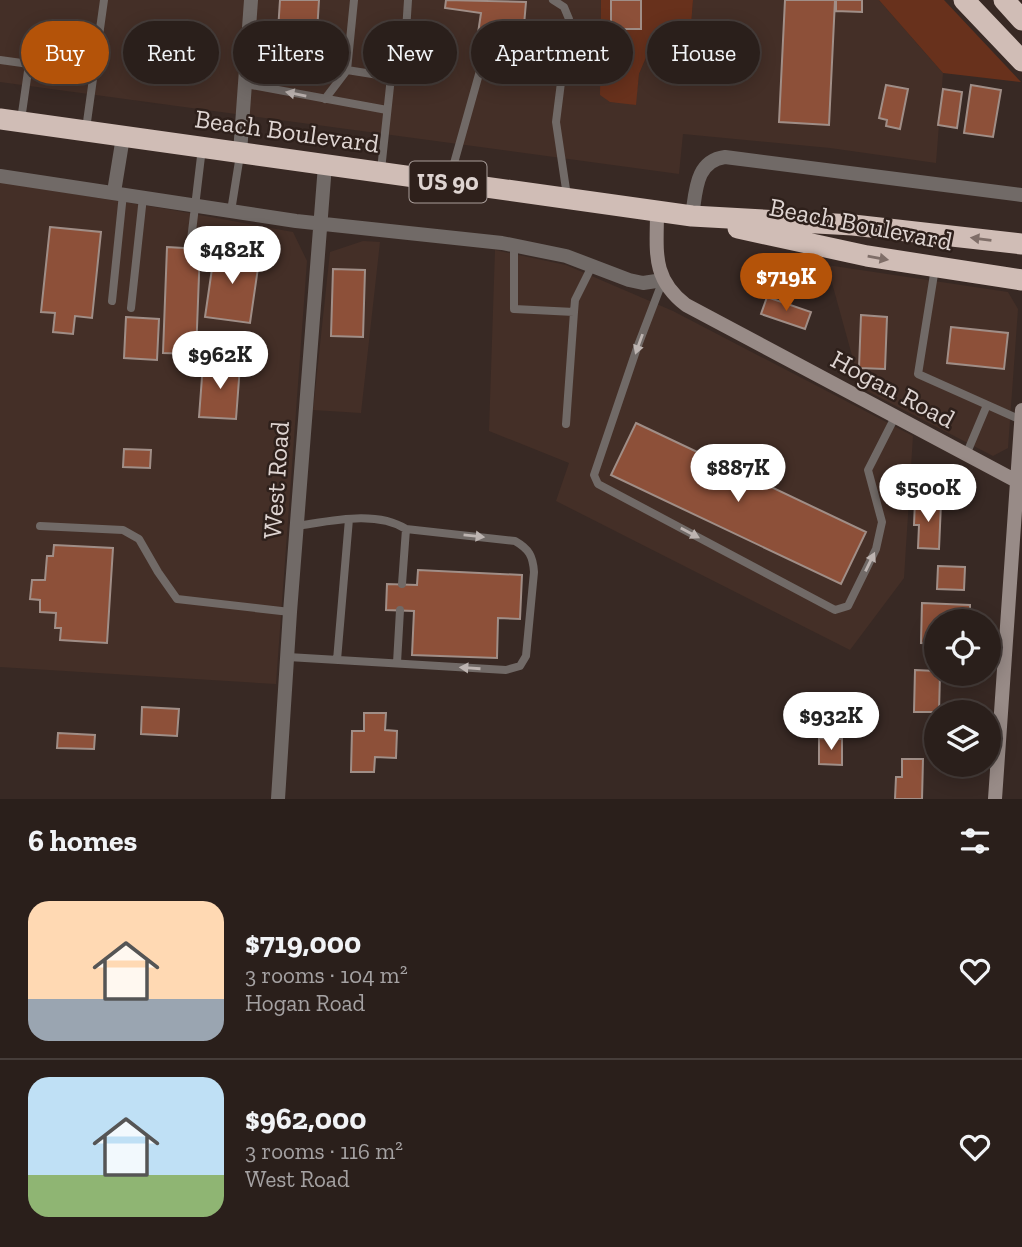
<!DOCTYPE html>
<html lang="en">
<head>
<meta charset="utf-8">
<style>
	body { margin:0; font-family:"Zilla Slab",serif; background:#362c28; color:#f1f3f6; height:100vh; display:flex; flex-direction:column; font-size:26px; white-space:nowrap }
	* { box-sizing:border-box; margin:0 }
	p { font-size:23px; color:#a5a2a3 }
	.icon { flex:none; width:38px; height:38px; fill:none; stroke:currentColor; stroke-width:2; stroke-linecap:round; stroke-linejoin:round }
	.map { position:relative; height:799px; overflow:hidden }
	.side { display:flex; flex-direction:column; background:#2a1f1b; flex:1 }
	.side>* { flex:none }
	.banner { position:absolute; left:21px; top:21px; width:980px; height:63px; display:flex; gap:14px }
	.tools { position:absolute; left:924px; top:609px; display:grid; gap:14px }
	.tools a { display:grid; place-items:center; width:77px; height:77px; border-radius:50%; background:#2a1f1b; box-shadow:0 4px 18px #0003,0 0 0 2px #463d3a; font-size:35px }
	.price { position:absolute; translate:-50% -60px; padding:0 16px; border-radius:24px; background:#fff; color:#222; font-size:23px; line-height:46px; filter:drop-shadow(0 2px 4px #0008) }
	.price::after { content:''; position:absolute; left:50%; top:42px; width:21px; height:16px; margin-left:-10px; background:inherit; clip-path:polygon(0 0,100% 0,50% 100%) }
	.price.selected { background:#b45309; color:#fff }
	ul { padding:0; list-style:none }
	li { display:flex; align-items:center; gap:21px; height:175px; padding:0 28px }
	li+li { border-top:2px solid #463d3a }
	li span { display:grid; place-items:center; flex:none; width:196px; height:140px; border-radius:21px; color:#555 }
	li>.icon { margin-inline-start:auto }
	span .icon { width:84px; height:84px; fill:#fffc; stroke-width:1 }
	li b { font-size:30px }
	h2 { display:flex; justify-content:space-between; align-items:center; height:84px; padding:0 28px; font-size:30px }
	.tag { padding:0 24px; border-radius:32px; background:#2a1f1b; box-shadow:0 4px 18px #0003,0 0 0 2px #463d3a; font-size:24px; line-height:63px }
	.tag.selected { background:#b45309; color:#fff }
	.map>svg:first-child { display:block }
	.built { fill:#442f27 }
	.green { fill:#68311c }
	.building { fill:#8d5039; stroke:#a08e87; stroke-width:2 }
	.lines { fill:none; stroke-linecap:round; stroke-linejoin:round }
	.lane { stroke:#716a67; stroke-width:8 }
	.street { stroke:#716a67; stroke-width:14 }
	.secondary { stroke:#988b87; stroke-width:14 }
	.highway { stroke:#d0bdb6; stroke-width:21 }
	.oneway { fill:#bdb4b1 }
	.oneway2 { fill:#7f6e68 }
	.labels { text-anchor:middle; stroke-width:5; stroke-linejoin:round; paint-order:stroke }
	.shield { fill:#2e201b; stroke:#a99e9a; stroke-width:2 }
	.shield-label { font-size:24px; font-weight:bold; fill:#ded4d1 }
	.street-label { font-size:26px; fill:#ded4d1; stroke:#2e201b }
</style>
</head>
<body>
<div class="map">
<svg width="1022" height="799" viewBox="0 0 1022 799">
	<rect width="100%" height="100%" fill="#382924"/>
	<!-- built -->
	<path class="built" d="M0,0H601L600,95L635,105L639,74L650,48L689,52L693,0H879L943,73L936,163L830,148L683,134L679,174L0,82Z
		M0,182L167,209L293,232L307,261L276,684L0,667Z
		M363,241L380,242L361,413L313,410L330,252Z
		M495,250L566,265L673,311L913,436L904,578L850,650L556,501L569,463L489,431Z
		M827,265L1008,292L1018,309L1008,448L993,456L861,388Z"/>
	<!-- green -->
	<path class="green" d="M601,0H693L689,52L650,48L639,74L636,105L610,102L600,95Z
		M879,0H944L1021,82L943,73Z"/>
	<!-- building -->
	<path class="building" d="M280,0H319L315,65L276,62Z
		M446,0L526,2L524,25L534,26L531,54L476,47L481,13L445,8Z
		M611,0H641V29H611Z
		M785,0H835L829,125L779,122Z
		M836,0H862V12L836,11Z
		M886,85L908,89L900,129L886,126L887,120L879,118Z
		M971,85L1001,90L993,137L964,133Z
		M943,89L962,92L957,128L938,125Z
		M50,227L101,232L92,318L75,316L73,334L53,332L55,313L41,312Z
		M167,247L200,249L196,354L163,353Z
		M215,248L260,254L250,323L205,317Z
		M333,269L365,270L363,337L331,336Z
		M767,297L811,312L805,329L761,314Z
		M861,315L887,317L885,369L859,368Z
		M126,317L159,319L157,360L124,358Z
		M951,327L1008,333L1004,369L947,363Z
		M203,364L240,366L236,419L199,417Z
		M636,423L866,532L841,584L611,475Z
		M124,449L151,450L150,468L123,467Z
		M915,501L941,503L939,549L918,548L919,525H914Z
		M54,545L113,548L107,643L60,640L61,628H55L56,613L40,612V600L30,599L32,580H45L47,556H53Z
		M938,566L965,567L964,590L937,589Z
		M418,570L522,575L520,619L498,618L497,658L412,655L414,611L386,610L387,584L417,585Z
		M922,603L970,605V621H936V644L921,643Z
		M915,670L936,671V674H940L939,712H914Z
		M142,707L179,709L177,736L141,734Z
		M364,713H386L385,730L397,731L396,758L375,757L374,772H351L352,731H364Z
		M58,733L95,735L94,749L57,748Z
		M819,738L842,739V765L819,764Z
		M902,759H923L922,799H895L896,777H902Z"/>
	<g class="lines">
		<!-- lane -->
		<path class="lane" d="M553,0L564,7L569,19L556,122L567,196
			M0,60L94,73
			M347,70L391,77
			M246,84L387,110
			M325,99L347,70L354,0
			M21,120L29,64
			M86,129L104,0
			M381,170L391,77L403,78L408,0
			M449,181L481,67L562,78
			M231,211L240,155
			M191,240L202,148
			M514,246V309L574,312L575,300L592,266
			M935,268L918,374L1021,420
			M663,280L637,348L594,475L598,484L835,610L848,606L876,549L882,522L868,470L895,417
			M112,301L123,194
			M131,308L143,197
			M566,424L574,312
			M966,455L987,405
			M40,526L123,530L139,539L158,572L177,599L290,612
			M402,584L406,529
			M288,657L506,670L520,666L526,656L534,572C533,556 529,549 515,541L406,529C376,510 331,521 297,526
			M337,660L349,519
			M397,663L400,610"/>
		<!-- street -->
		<path class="street" d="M240,153L251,0
			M0,176L296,221L502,243L566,256L629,280L643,283L663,280
			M114,192L123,137
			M692,216C696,192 695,161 725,157L1022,195
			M278,799L290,612L325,165"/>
		<!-- secondary -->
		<path class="secondary" d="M657,211C657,251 651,278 686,305L1022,484
			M995,799L1022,410"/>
		<!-- highway -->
		<path class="highway" d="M964,0L1022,61
			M1004,0L1022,20
			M0,119L692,216L853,225L1022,244
			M738,228L867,256L1022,280"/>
	</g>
	<!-- one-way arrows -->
	<defs><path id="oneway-solid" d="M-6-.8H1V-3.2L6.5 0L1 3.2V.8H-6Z" transform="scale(1.75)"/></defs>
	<g class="oneway">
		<use href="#oneway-solid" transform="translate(296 94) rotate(-169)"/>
		<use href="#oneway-solid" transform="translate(639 344) rotate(110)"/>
		<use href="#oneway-solid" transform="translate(690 533) rotate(28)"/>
		<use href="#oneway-solid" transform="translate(474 536) rotate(6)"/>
		<use href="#oneway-solid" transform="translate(870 562) rotate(-64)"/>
		<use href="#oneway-solid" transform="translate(470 668) rotate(-176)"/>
	</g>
	<g class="oneway2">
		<use href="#oneway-solid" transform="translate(981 239) rotate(-173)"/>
		<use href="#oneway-solid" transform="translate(878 258) rotate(10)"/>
	</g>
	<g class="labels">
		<!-- shield labels -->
		<rect class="shield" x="409.5" y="161.5" width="77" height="41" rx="5"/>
		<g class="shield-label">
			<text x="448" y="190">US 90</text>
		</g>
		<!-- street labels -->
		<g class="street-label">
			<text transform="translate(287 131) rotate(8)" y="9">Beach Boulevard</text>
			<text transform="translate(861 224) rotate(11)" y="9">Beach Boulevard</text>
			<text transform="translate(893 389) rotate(28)" y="9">Hogan Road</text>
			<text transform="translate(276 480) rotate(-86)" y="9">West Road</text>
		</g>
	</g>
</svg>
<div class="tools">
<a><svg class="icon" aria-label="locate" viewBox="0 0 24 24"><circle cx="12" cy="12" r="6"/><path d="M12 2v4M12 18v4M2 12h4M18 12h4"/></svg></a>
<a><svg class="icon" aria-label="layers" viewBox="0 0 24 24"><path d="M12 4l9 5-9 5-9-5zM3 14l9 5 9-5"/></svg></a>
</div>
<b class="price" style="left:232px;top:286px">$482K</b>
<b class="price selected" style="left:786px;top:313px">$719K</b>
<b class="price" style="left:220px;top:391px">$962K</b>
<b class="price" style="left:738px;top:504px">$887K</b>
<b class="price" style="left:928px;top:524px">$500K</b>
<b class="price" style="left:831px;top:752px">$932K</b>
<div class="banner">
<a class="tag selected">Buy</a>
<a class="tag">Rent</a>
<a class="tag">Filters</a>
<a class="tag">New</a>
<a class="tag">Apartment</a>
<a class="tag">House</a>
</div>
</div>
<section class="side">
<h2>6 homes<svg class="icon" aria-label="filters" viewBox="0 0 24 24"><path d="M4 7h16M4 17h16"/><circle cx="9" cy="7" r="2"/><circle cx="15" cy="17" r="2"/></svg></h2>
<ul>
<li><span style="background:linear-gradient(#ffd9b3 70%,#9aa5b1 0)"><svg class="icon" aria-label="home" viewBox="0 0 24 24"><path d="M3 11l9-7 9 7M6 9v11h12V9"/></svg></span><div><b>$719,000</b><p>3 rooms · 104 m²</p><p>Hogan Road</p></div><svg class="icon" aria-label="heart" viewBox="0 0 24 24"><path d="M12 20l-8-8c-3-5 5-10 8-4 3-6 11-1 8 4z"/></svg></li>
<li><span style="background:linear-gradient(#bfe0f5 70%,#8fb573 0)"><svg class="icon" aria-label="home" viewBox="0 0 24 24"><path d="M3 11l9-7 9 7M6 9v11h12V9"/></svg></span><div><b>$962,000</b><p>3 rooms · 116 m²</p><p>West Road</p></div><svg class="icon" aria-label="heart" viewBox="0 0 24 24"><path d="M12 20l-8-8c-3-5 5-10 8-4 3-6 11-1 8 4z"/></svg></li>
</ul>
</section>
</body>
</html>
